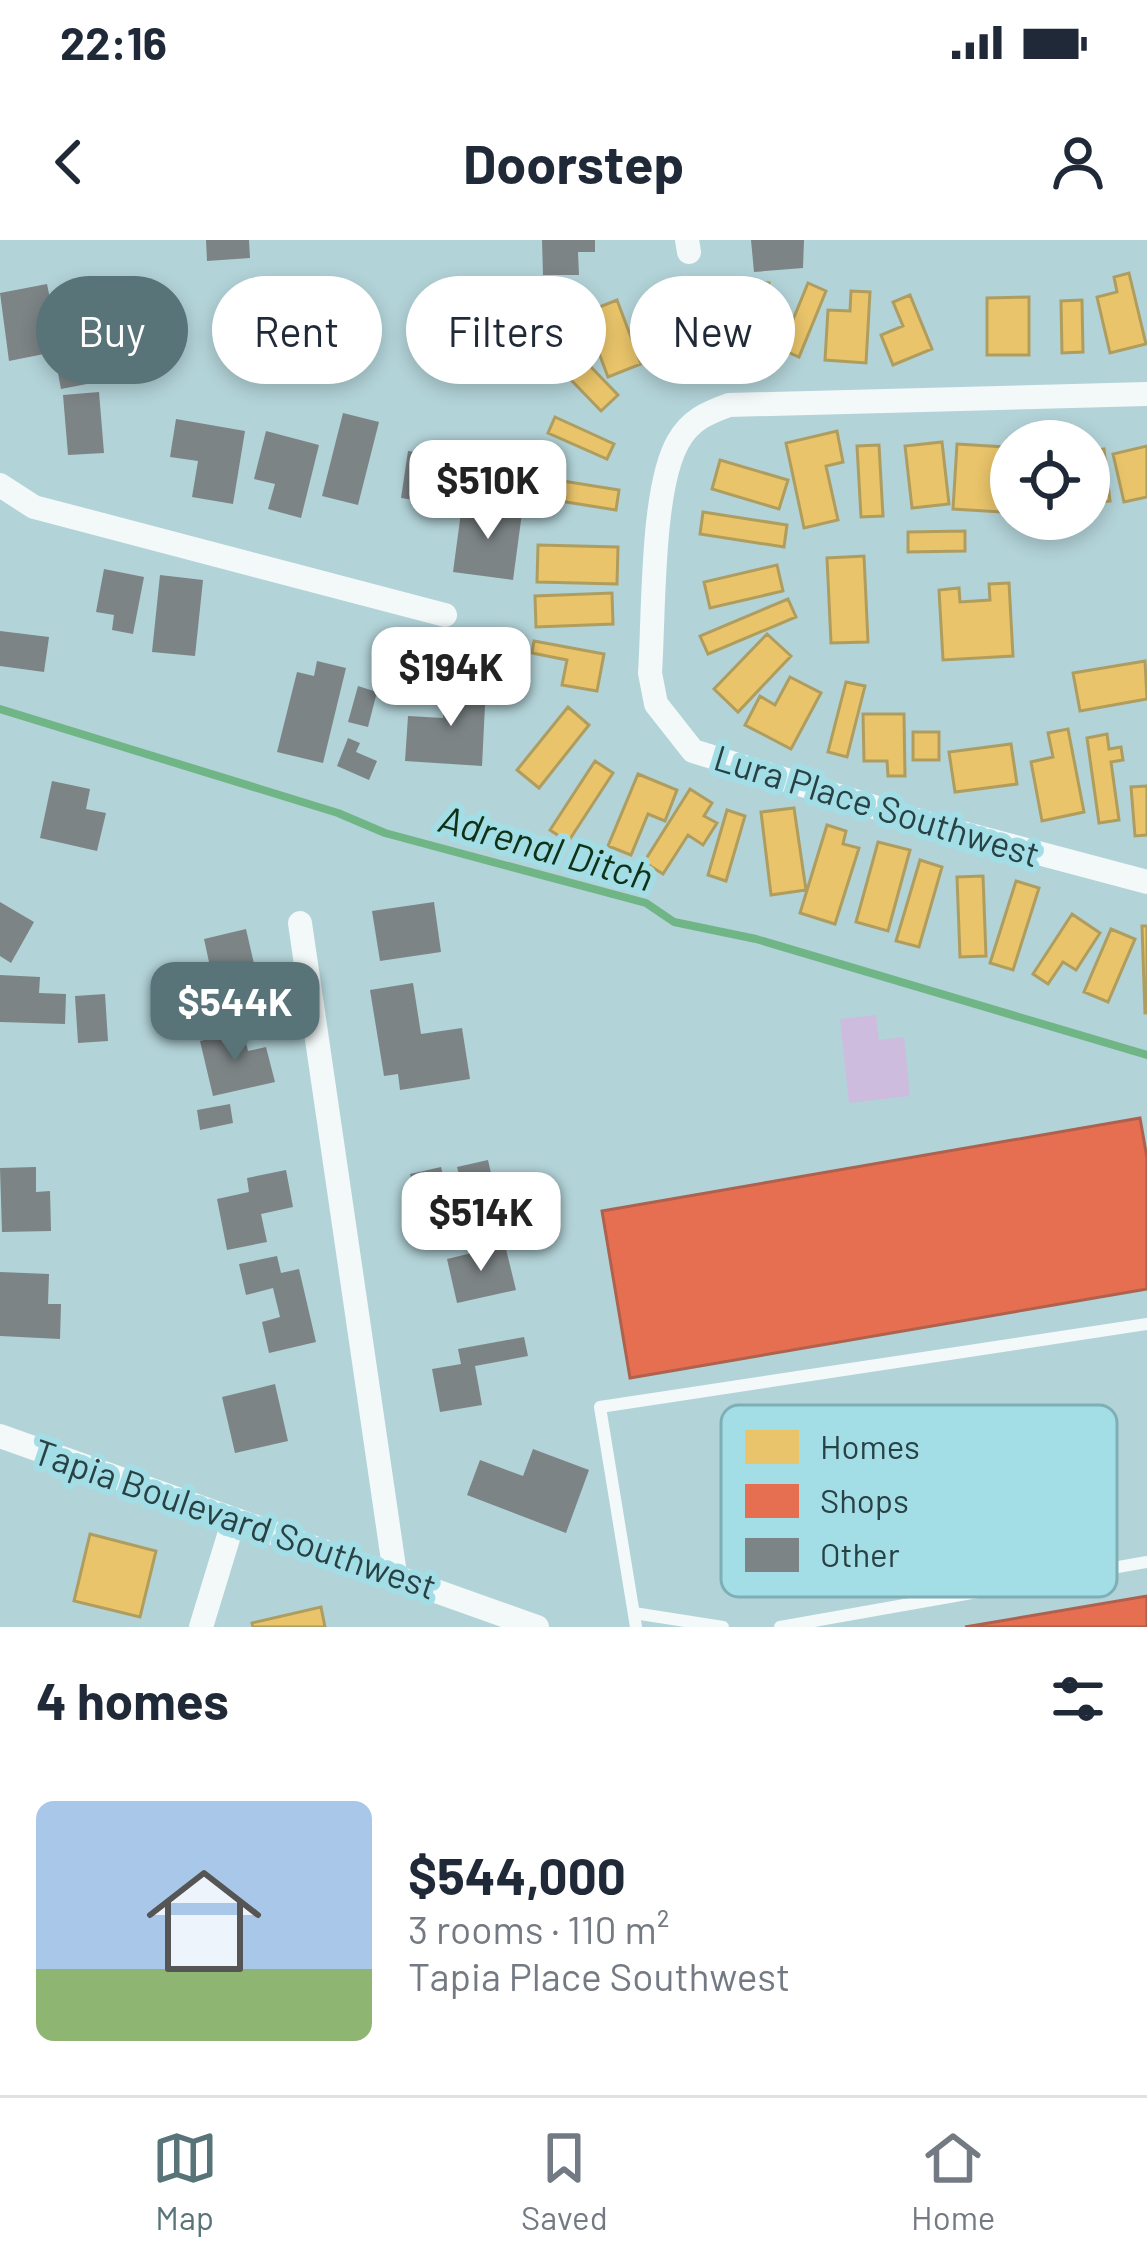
<!DOCTYPE html>
<html lang="en">
<head>
<meta charset="utf-8">
<style>
	body { margin:0; font-family:Barlow,sans-serif; background:#f6f6f7; color:#1f2937; height:100vh; display:flex; flex-direction:column; font-size:45px; white-space:nowrap }
	* { box-sizing:border-box; margin:0 }
	p { font-size:39px; color:#747a83 }
	.icon { flex:none; width:66px; height:66px; fill:none; stroke:currentColor; stroke-width:2; stroke-linecap:round; stroke-linejoin:round }
	.map { position:relative; height:1387px; overflow:hidden }
	.side { display:flex; flex-direction:column; background:#fff; flex:1 }
	.side>* { flex:none }
	.hud { position:absolute; left:36px; top:36px; width:1077px; height:108px; display:flex; gap:24px }
	.tools { position:absolute; left:990px; top:180px; display:grid; gap:24px }
	.tools a { display:grid; place-items:center; width:120px; height:120px; border-radius:50%; background:#fff; box-shadow:0 6px 18px #0003; font-size:60px }
	.price { position:absolute; translate:-50% -102px; padding:0 27px; border-radius:24px; background:#fff; color:#222; font-size:39px; line-height:78px; filter:drop-shadow(0 3px 6px #0008) }
	.price::after { content:''; position:absolute; left:50%; top:72px; width:36px; height:27px; margin-left:-18px; background:inherit; clip-path:polygon(0 0,100% 0,50% 100%) }
	.price.current { background:#587478; color:#fff }
	ul { padding:0; list-style:none }
	li { display:flex; align-items:center; gap:36px; height:300px; padding:0 36px }
	li span { display:grid; place-items:center; flex:none; width:336px; height:240px; border-radius:18px; color:#555 }
	li>.icon { margin-inline-start:auto }
	span .icon { width:144px; height:144px; fill:#fffc; stroke-width:1 }
	li b { font-size:51px }
	h2 { display:flex; justify-content:space-between; align-items:center; height:144px; padding:0 36px; font-size:51px }
	.pill { padding:0 42px; border-radius:54px; background:#fff; box-shadow:0 6px 18px #0003; font-size:42px; line-height:108px }
	.pill.current { background:#587478; color:#fff }
	.status { display:flex; justify-content:space-between; align-items:center; height:84px; padding:0 60px; background:#fff; direction:ltr }
	.status svg { height:33px; fill:currentColor }
	header { display:flex; justify-content:space-between; align-items:center; height:156px; padding:0 36px; background:#fff; font-size:54px; font-weight:700 }
	.dock { display:flex; justify-content:space-around; align-items:center; height:168px; border-top:3px solid #e0e1e3; background:#fff; font-size:33px; color:#747a83 }
	.dock a { display:grid; justify-items:center; gap:6px }
	.dock .current { color:#587478 }
	.map>svg:first-child { display:block }
	.green { fill:#cebcde }
	.homes { fill:#e9c46a; stroke:#af9d5f; stroke-width:3 }
	.shops { fill:#e76f51; stroke:#ae614d; stroke-width:3 }
	.lines { fill:none; stroke-linecap:round; stroke-linejoin:round }
	.stream { stroke:#70b585; stroke-width:8 }
	.building { fill:#7d8486 }
	.lane { stroke:#f3f8f9; stroke-width:12 }
	.street { stroke:#f3f8f9; stroke-width:24 }
	.labels { text-anchor:middle; stroke-width:12; stroke-linejoin:round; paint-order:stroke }
	.street-label { font-size:36px; fill:#284144; stroke:#a3dee7 }
	.water-label { font-size:39px; font-style:italic; fill:#0f3216; stroke:#a3dee7 }
	.key { fill:#a3dee7; stroke:#7eafb6; stroke-width:3 }
	.key-label { font-size:33px; fill:#284144 }
</style>
</head>
<body>
<div class="status"><b>22:16</b><svg viewBox="0 0 49 12"><path d="M0 12V9h3v3zM5 12V6h3v6zM10 12V3h3v9zM15 12V0h3v12zM26 1h20v11H26zM47 4h2v5h-2z"/></svg></div>
<header><svg class="icon" aria-label="back" viewBox="0 0 24 24"><path d="M15 5l-7 7 7 7"/></svg>Doorstep<svg class="icon" aria-label="person" viewBox="0 0 24 24"><circle cx="12" cy="8" r="4"/><path d="M4 21q1-7 8-7t8 7"/></svg></header>
<div class="map">
<svg width="1147" height="1387" viewBox="0 0 1147 1387">
	<rect width="100%" height="100%" fill="#b2d3d8"/>
	<!-- green -->
	<path class="green" d="M876,775L879,800L904,797L910,856L849,863L840,779Z"/>
	<!-- homes -->
	<path class="homes" d="M1129,33L1146,104L1110,113L1097,57L1117,52L1114,37Z
		M746,42L769,43L762,131L739,130Z
		M808,43L826,51L799,117L781,109Z
		M851,51L870,52L866,123L825,120L828,70L850,71Z
		M910,55L932,109L893,125L881,95L903,86L893,62Z
		M665,57L686,59L681,130L659,129Z
		M1029,57V115H987V58Z
		M617,60L641,124L608,137L584,73Z
		M1082,60L1083,112L1062,113L1061,61Z
		M565,100L618,155L601,171L548,116Z
		M555,177L614,204L607,219L548,193Z
		M837,191L843,222L826,226L838,280L804,288L786,203Z
		M1057,192L1058,201H1011V222L1008,199Z
		M942,202L949,264L912,268L905,206Z
		M957,204L1005,207L1001,272L953,269Z
		M879,205L883,276L861,277L857,206Z
		M1147,206V257L1124,262L1113,214Z
		M1104,209L1110,261L1089,264V211Z
		M720,220L788,240L779,269L712,249Z
		M544,238L619,250L616,270L541,258Z
		M703,272L787,285L784,307L700,294Z
		M965,291V311L908,312V292Z
		M538,305L618,307L617,344L537,342Z
		M864,316L868,402L831,403L827,318Z
		M777,325L783,351L710,368L704,342Z
		M1009,343L1013,416L943,420L939,350L959,348L960,362L990,360L989,344Z
		M612,353L613,384L536,387L535,356Z
		M788,359L796,377L708,414L700,396Z
		M767,394L791,416L738,472L714,449Z
		M534,401L604,414L597,451L562,445L567,420L532,413Z
		M1145,421L1147,459L1080,471L1073,433Z
		M790,437L821,453L791,509L745,485L760,456L775,465Z
		M846,442L865,446L847,517L828,512Z
		M568,467L589,485L539,548L517,530Z
		M863,474H904L905,536H888L887,521H864Z
		M1068,489L1084,572L1042,581L1031,522L1053,517L1048,493Z
		M913,492H939V520H913Z
		M1107,494L1109,509L1121,507L1123,520L1111,522L1119,580L1099,583L1087,498Z
		M1011,504L1017,544L955,552L949,512Z
		M595,521L613,533L568,602L550,590Z
		M638,534L677,550L665,581L648,574L631,615L608,606Z
		M1147,546V595L1135,596L1131,547Z
		M690,549L712,563L704,576L717,583L703,605L688,595L663,634L644,622Z
		M794,568L806,650L771,655L761,572Z
		M727,570L745,576L726,641L708,635Z
		M827,585L846,591L843,604L859,608L835,684L800,673Z
		M878,602L910,610L888,691L856,682Z
		M920,620L942,627L919,707L896,701Z
		M983,636L986,716L960,717L957,637Z
		M1016,641L1039,648L1013,730L990,723Z
		M1072,674L1100,693L1076,730L1063,722L1048,744L1033,734Z
		M1142,686H1147V773H1145Z
		M1111,689L1135,699L1108,762L1084,752Z
		M90,1294L156,1311L140,1377L74,1361Z
		M321,1367L325,1387H253L252,1383Z"/>
	<!-- shops -->
	<path class="shops" d="M1140,878L1147,918V1049L630,1138L602,971Z
		M1147,1356V1387H965Z"/>
	<g class="lines">
		<!-- stream -->
		<path class="stream" d="M0,469L338,573L385,593L646,663L674,682L756,699L1147,815"/>
	</g>
	<!-- building -->
	<path class="building" d="M206,0H249L250,18L207,21Z
		M542,0H595V12H578L579,35H543Z
		M751,0H804L803,28L754,32Z
		M47,44L56,87L67,85L72,109L111,102L118,138L61,149L54,112L9,121L0,53Z
		M99,152L104,213L68,215L63,155Z
		M343,173L379,182L358,265L322,256Z
		M176,179L245,191L233,264L192,257L198,221L170,217Z
		M266,191L319,205L301,278L268,269L275,244L254,239Z
		M476,206L498,211L488,257L466,253Z
		M408,211L455,217L448,265L401,258Z
		M462,265L522,273L513,340L453,332Z
		M104,329L144,337L133,394L112,390L114,375L96,372Z
		M160,335L203,340L195,416L152,412Z
		M0,391L49,397L44,432L0,426Z
		M317,421L346,428L323,523L277,512L297,432L314,436Z
		M445,443L486,445L482,526L405,521L408,476L443,478Z
		M358,446L377,452L368,487L348,482Z
		M348,498L360,503L356,512L377,521L369,540L337,526Z
		M52,541L90,549L86,569L106,573L97,611L40,598Z
		M0,662L34,682L11,723L0,716Z
		M434,662L441,712L380,721L372,671Z
		M246,689L260,750L217,759L204,699Z
		M0,735L40,737L39,753L66,754L65,784L0,782Z
		M413,743L421,794L462,788L470,839L400,850L398,834L384,836L370,750Z
		M105,754L108,801L78,803L75,756Z
		M243,791L248,811L266,807L275,842L213,856L200,801Z
		M230,864L233,883L200,890L197,870Z
		M488,920L496,955L466,962L457,927Z
		M36,927V952L50,951L51,991L2,992L0,928Z
		M441,927L448,956L417,963L410,934Z
		M286,930L293,967L261,974L267,1002L227,1010L217,959L249,952L247,938Z
		M505,1005L516,1050L457,1063L447,1019Z
		M277,1016L281,1033L299,1029L316,1102L269,1113L262,1082L280,1077L273,1048L246,1055L239,1024Z
		M0,1032L49,1034L48,1064H61L60,1099L0,1096Z
		M524,1097L528,1116L475,1126L482,1165L440,1172L432,1129L461,1124L458,1109Z
		M275,1144L288,1201L235,1213L222,1157Z
		M533,1209L589,1230L566,1293L467,1255L480,1220L523,1236Z"/>
	<g class="lines">
		<!-- lane -->
		<path class="lane" d="M634,1373L723,1387
			M636,1387L600,1167L1147,1084
			M780,1387L1147,1322"/>
		<!-- street -->
		<path class="street" d="M687,0L689,12
			M1147,154L729,165C707,173 690,180 678,202C651,249 654,375 650,433L656,464L693,511L929,584L1147,642
			M0,245L34,267L445,375
			M300,683L395,1334
			M0,1196L537,1387
			M201,1387L234,1279"/>
	</g>
	<g class="labels">
		<!-- street labels -->
		<g class="street-label">
			<text transform="translate(877 566) rotate(17)" y="13">Lura Place Southwest</text>
			<text transform="translate(235 1279) rotate(19)" y="13">Tapia Boulevard Southwest</text>
		</g>
		<!-- water labels -->
		<g class="water-label">
			<text transform="translate(546 608) rotate(16)" y="14">Adrenal Ditch</text>
		</g>
	</g>
	<!-- legend -->
	<rect x="721" y="1165" width="396" height="192" rx="18" class="key"/>
	<rect x="745" y="1190" width="54" height="34" fill="#e9c46a"/>
	<rect x="745" y="1244" width="54" height="34" fill="#e76f51"/>
	<rect x="745" y="1298" width="54" height="34" fill="#7d8486"/>
	<g class="key-label">
		<text x="820" y="1219">Homes</text>
		<text x="820" y="1273">Shops</text>
		<text x="820" y="1327">Other</text>
	</g>
</svg>
<div class="tools">
<a><svg class="icon" aria-label="locate" viewBox="0 0 24 24"><circle cx="12" cy="12" r="6"/><path d="M12 2v4M12 18v4M2 12h4M18 12h4"/></svg></a>
</div>
<b class="price" style="left:488px;top:302px">$510K</b>
<b class="price" style="left:451px;top:489px">$194K</b>
<b class="price current" style="left:235px;top:824px">$544K</b>
<b class="price" style="left:481px;top:1034px">$514K</b>
<div class="hud">
<a class="pill current">Buy</a>
<a class="pill">Rent</a>
<a class="pill">Filters</a>
<a class="pill">New</a>
</div>
</div>
<section class="side">
<h2>4 homes<svg class="icon" aria-label="filters" viewBox="0 0 24 24"><path d="M4 7h16M4 17h16"/><circle cx="9" cy="7" r="2"/><circle cx="15" cy="17" r="2"/></svg></h2>
<ul>
<li><span style="background:linear-gradient(#a9c7e8 70%,#8fb573 0)"><svg class="icon" aria-label="home" viewBox="0 0 24 24"><path d="M3 11l9-7 9 7M6 9v11h12V9"/></svg></span><div><b>$544,000</b><p>3 rooms · 110 m²</p><p>Tapia Place Southwest</p></div></li>
</ul>
</section>
<nav class="dock">
<a class="current"><svg class="icon" aria-label="map" viewBox="0 0 24 24"><path d="M3 6l6-2 6 2 6-2v14l-6 2-6-2-6 2zM9 4v14M15 6v14"/></svg>Map</a>
<a><svg class="icon" aria-label="saved" viewBox="0 0 24 24"><path d="M7 4h10v16l-5-4-5 4z"/></svg>Saved</a>
<a><svg class="icon" aria-label="home" viewBox="0 0 24 24"><path d="M3 11l9-7 9 7M6 9v11h12V9"/></svg>Home</a>
</nav>
</body>
</html>
